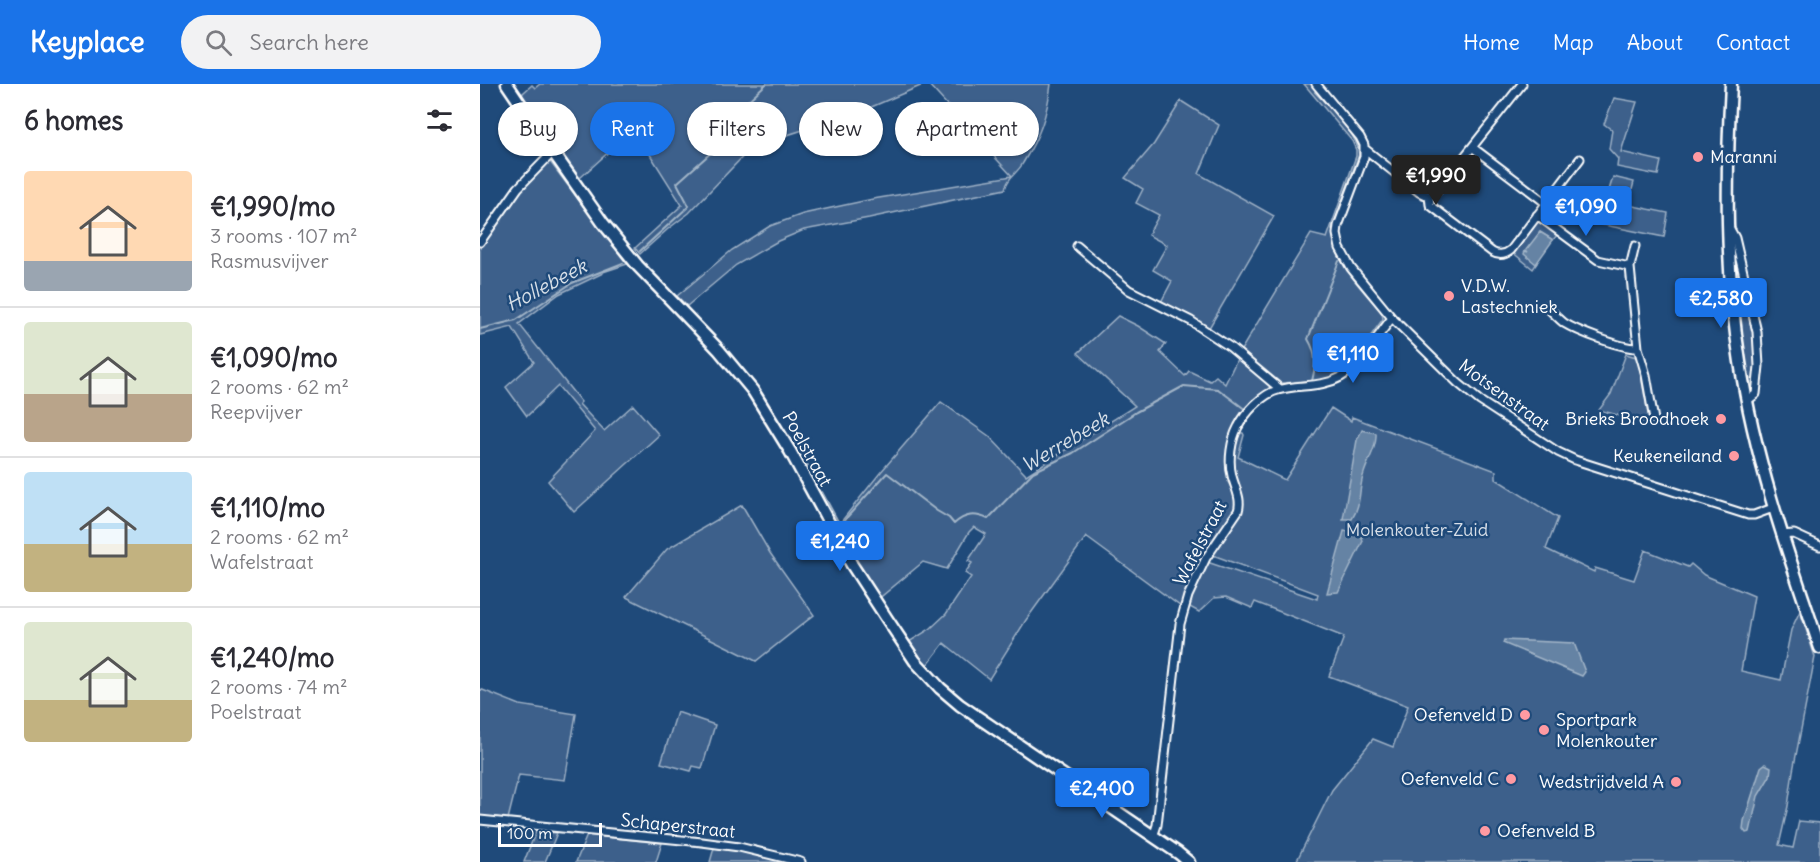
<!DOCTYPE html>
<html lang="en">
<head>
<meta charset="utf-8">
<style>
	body { margin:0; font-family:Delius,sans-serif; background:#f2f2f3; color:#2b2b33; height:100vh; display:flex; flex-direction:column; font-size:22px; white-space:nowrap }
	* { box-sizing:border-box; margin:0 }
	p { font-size:20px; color:#7c7c81 }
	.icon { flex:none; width:33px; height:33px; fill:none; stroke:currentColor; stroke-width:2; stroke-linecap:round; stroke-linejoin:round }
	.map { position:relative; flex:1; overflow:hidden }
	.details { display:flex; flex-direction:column; background:#fff; width:480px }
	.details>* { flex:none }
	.top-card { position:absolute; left:18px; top:18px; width:570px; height:54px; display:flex; gap:12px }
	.scale { position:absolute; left:18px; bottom:15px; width:104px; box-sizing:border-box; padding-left:6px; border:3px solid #fff; border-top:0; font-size:16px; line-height:21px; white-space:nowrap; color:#fff; -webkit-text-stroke:4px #1f4a7a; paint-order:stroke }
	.price { position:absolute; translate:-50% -51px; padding:0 14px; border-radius:6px; background:#1a73e8; color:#fff; font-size:20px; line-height:39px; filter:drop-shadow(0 2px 3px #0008) }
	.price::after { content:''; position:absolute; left:50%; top:36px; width:18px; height:14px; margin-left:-9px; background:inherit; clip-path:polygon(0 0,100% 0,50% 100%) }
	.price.on { background:#222; color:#fff }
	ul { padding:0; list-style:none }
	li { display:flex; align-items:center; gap:18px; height:150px; padding:0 24px }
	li+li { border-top:2px solid #e1e1e2 }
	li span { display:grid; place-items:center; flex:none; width:168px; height:120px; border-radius:6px; color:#555 }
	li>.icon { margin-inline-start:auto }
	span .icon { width:72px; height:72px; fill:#fffc; stroke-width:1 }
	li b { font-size:26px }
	h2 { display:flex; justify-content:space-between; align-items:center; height:72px; padding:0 24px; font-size:26px }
	.pill { padding:0 21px; border-radius:27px; background:#fff; box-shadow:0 2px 4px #0004; font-size:21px; line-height:54px }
	.pill.on { background:#1a73e8; color:#fff }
	header { display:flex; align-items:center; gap:36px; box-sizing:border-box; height:84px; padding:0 30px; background:#1a73e8; color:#fff }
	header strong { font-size:28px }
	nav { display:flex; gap:33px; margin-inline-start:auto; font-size:21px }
	.search { width:420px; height:54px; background:#f2f2f3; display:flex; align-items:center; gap:15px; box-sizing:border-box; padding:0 21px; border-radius:33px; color:#7c7c81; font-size:22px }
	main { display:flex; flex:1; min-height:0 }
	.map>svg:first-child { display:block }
	.green { fill:#3c618b; stroke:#9eb0c5; stroke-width:1.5 }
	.water { fill:#6583a4; stroke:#a3b5c8; stroke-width:1.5 }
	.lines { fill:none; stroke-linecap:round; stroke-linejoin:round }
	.stream { stroke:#a3b5c8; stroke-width:2 }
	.street-casing { stroke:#fff; stroke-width:11 }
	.secondary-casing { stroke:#fff; stroke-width:15 }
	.street { stroke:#1f4a7a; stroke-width:7 }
	.secondary { stroke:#1f4a7a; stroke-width:10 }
	.poi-dot { fill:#ff9aa2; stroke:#1f4a7a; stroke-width:2 }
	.labels { text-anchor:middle; stroke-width:5; stroke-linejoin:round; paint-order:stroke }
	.poi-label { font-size:18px; fill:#fff; stroke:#1f4a7a; text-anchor:end }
	.street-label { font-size:18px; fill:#fff; stroke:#1f4a7a }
	.park-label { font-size:18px; fill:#d8dfe8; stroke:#1f4a7a }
	.water-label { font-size:20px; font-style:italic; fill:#d8e0e8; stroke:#1f4a7a }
</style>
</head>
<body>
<header>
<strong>Keyplace</strong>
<div class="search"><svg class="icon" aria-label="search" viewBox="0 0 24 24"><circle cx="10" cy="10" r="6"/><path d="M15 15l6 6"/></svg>Search here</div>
<nav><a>Home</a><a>Map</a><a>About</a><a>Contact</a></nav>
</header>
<main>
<section class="details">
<h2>6 homes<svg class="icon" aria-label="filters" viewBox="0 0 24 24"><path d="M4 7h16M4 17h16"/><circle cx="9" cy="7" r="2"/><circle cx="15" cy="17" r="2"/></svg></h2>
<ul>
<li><span style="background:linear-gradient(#ffd9b3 75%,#9aa5b1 0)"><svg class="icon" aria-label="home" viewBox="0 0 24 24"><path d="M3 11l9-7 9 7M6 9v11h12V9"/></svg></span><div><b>€1,990/mo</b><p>3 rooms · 107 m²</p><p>Rasmusvijver</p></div></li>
<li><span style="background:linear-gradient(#dfe7d0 60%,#b9a48a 0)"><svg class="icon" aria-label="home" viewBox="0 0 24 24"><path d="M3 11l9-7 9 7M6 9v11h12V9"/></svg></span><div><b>€1,090/mo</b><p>2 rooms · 62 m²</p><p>Reepvijver</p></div></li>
<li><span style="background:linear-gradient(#bfe0f5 60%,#c2b280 0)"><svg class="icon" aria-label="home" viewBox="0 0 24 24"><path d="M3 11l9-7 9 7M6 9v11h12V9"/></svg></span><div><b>€1,110/mo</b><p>2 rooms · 62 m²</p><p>Wafelstraat</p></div></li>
<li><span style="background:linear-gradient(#dfe7d0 65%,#c2b280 0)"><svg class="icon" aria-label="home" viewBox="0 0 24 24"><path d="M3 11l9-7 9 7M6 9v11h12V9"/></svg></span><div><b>€1,240/mo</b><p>2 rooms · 74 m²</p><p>Poelstraat</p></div></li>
</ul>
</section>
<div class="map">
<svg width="1340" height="778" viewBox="0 0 1340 778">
	<rect width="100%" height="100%" fill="#1f4a7a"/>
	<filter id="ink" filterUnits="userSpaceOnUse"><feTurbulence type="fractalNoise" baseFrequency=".0167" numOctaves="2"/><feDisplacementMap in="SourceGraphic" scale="12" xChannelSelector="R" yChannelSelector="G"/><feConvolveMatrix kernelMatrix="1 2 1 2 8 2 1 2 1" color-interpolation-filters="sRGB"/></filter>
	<g filter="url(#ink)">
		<!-- green -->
		<path class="green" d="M60,0H445L382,27L273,62L209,129L188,145L160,170L155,164L202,121L154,45L100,94L79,66L76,68L41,14L43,9L52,1L55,4Z
			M448,0H571C567,32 560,51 543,79C537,90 528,92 525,105L389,134L324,146L298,157L256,181L207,222L197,212L252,166L290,142L323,130L393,115L532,92Z
			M824,0H831L877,55L880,61V71L853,144C851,178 883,205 902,229L903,235L873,276L856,292L836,297L801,299L761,266L831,150L847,154L876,72V66L872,57Z
			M1134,14L1157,18L1141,68L1181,77L1178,91L1137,83L1138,75L1129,65L1132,46L1124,40Z
			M701,17L739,41L719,90L794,132L729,244L680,220L692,197L673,186L687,161L668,151L679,131L656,119L663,105L645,94L674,60Z
			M68,75L147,180L123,188V189L79,210L39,240L101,318L99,320L124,347L153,321L179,351L94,428L68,397L115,347L78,302L47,332L26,303L54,278L32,243L0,251V162L28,120Z
			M1133,93L1154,98L1148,121L1188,129L1184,153L1119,140Z
			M1061,138L1078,150L1073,156L1060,148L1047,166L1057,179L1053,185L1032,168L1055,139Z
			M1255,173L1257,174L1275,250L1276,278L1273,305L1271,306L1268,305L1262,270L1253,174Z
			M638,232L658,242L686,260L680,268L705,292L709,287L730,297L736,292L745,300L758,273L790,302L788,306L770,323L748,373V398L756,412L754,428L724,470L714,489L700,522L606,453L546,536L509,595L464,559L444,585L426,558H429L450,545L466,530L491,493L485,489L492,479L488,477L506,450L494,443L489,448L467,485L443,478L397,516L356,444L400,389L461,318L509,352L546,391L655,322L598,269Z
			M1146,270L1156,273L1158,276L1170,340L1119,326L1131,310Z
			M851,324L871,337L872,333L1016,387V395L1078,434L1066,465L1114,488L1115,484L1154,496L1165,466L1208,483L1211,480L1224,491L1274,512L1261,587L1301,596L1311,546L1320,527L1335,573L1313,687L1308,722L1299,761L1313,764L1319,737L1340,739V778H816L852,706L893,655L913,663L928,622L849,592L864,553L775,518L772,524L746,513L734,514L719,528L708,522L727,478L837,515L838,510L733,471L761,427C756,400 749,375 760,349H763L764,351L758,373L805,396Z
			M262,421L290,469L334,531L276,577L146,513L187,465Z
			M0,605L40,621L96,630L85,696L39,691L28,735L0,733Z
			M197,628L235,641L222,684L213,682L211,687L181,679Z
			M56,747L77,749L65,778H44Z
			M107,751L181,759H182L176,778H96Z
			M234,764L263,767L303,778H230Z"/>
		<!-- water -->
		<path class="water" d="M1060,148L1073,156L1056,180L1044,170L1045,167L1048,168L1046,166Z
			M882,346L896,349C897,363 888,376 884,389C878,406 882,419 872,435H863L877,356Z
			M864,447L881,450L883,457L858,508L847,509Z
			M1024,556L1094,559L1105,588L1102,592L1023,559Z
			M1285,680L1291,683L1290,692L1278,712L1270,748L1266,749L1263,745L1264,737L1281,683Z"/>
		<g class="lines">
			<!-- stream -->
			<path class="stream" d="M835,8C849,23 880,51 879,71L852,145
				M160,167L209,122L197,99L234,66L226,53L227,50L234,48L286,0
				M0,245L36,236L92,199L143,179
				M815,298L832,297C836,281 837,270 828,255L859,177
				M321,370L328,382
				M332,389L338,401
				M342,408L360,441L407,389L457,427L469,434L474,440C485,430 495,429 508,435L553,388L593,369L656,328L704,302L738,305L766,326L768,323"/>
			<!-- street casing -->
			<g class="street-casing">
				<path id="street" d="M836,0L880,53L884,61V73L858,142L857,150L860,164L871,184L912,234L978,299L1000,317L1078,368L1095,376L1268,431H1274L1293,424
					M992,63L1066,119
					M885,65L939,108C947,113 952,111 959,105L1042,0
					M949,111L950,121L1012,168C1019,172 1025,171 1031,166L1100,75
					M1057,131L1118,176L1150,183
					M1250,145L1255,154L1277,248L1279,282L1276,310L1267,317
					M0,158L38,104L73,68
					M597,162L649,206L711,237L750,263L800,305
					M1155,162L1150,183L1158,264L1166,291L1174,336
					M1066,222C1072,228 1078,234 1084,239C1097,247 1143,265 1158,264
					M1301,451L1314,450L1340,462
					M0,736L222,758L259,763L321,778
					M673,753L677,741L700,540L708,512L726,474L758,427C762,415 755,404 752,392C748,377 751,356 758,343C765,329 782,310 798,306C819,300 841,304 861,293C877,284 899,250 912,234"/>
			</g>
			<!-- secondary casing -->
			<g class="secondary-casing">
				<path id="secondary" d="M27,0L73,68L123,139L158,182L239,266L273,307L310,367L372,481L407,535L435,577L460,604L480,621L698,769L709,778
					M1251,0C1246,93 1245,185 1260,278C1275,376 1308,470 1340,564"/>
			</g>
			<!-- street -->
			<use href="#street" class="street"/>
			<!-- secondary -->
			<use href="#secondary" class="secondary"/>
		</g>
	</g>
	<!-- markers -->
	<g class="poi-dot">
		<circle cx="1218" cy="73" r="6"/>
		<circle cx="969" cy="212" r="6"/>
		<circle cx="1241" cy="335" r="6"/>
		<circle cx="1254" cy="372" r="6"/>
		<circle cx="1045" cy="631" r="6"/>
		<circle cx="1064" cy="646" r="6"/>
		<circle cx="1031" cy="695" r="6"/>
		<circle cx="1196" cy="698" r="6"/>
		<circle cx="1005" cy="747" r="6"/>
	</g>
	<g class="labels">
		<!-- poi labels -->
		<g class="poi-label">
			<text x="1230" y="79" text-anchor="start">Maranni</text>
			<text x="981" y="208" text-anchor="start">V.D.W.<tspan x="981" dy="21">Lastechniek</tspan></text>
			<text x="1229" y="341">Brieks Broodhoek</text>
			<text x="1242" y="378">Keukeneiland</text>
			<text x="1033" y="637">Oefenveld D</text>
			<text x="1076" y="642" text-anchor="start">Sportpark<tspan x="1076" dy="21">Molenkouter</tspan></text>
			<text x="1019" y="701">Oefenveld C</text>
			<text x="1184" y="704">Wedstrijdveld A</text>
			<text x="1017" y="753" text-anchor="start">Oefenveld B</text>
		</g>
		<!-- street labels -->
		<g class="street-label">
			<text transform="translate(1024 311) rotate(36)" y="6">Motsenstraat</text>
			<text transform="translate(327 365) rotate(61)" y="6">Poelstraat</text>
			<text transform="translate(720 459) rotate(-62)" y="6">Wafelstraat</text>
			<text transform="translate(198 742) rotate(6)" y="6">Schaperstraat</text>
		</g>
		<!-- park labels -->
		<g class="park-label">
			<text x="937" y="452">Molenkouter-Zuid</text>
		</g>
		<!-- water labels -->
		<g class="water-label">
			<text transform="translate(66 201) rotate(-28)" y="7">Hollebeek</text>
			<text transform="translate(585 358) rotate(-31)" y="7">Werrebeek</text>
		</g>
	</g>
</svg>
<div class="scale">100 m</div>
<b class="price on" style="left:956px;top:122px">€1,990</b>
<b class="price" style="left:1106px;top:153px">€1,090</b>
<b class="price" style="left:1241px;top:245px">€2,580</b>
<b class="price" style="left:873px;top:300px">€1,110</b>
<b class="price" style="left:360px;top:488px">€1,240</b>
<b class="price" style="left:622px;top:735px">€2,400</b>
<div class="top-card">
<a class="pill">Buy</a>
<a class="pill on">Rent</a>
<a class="pill">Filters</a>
<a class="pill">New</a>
<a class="pill">Apartment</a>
</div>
</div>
</main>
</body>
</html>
